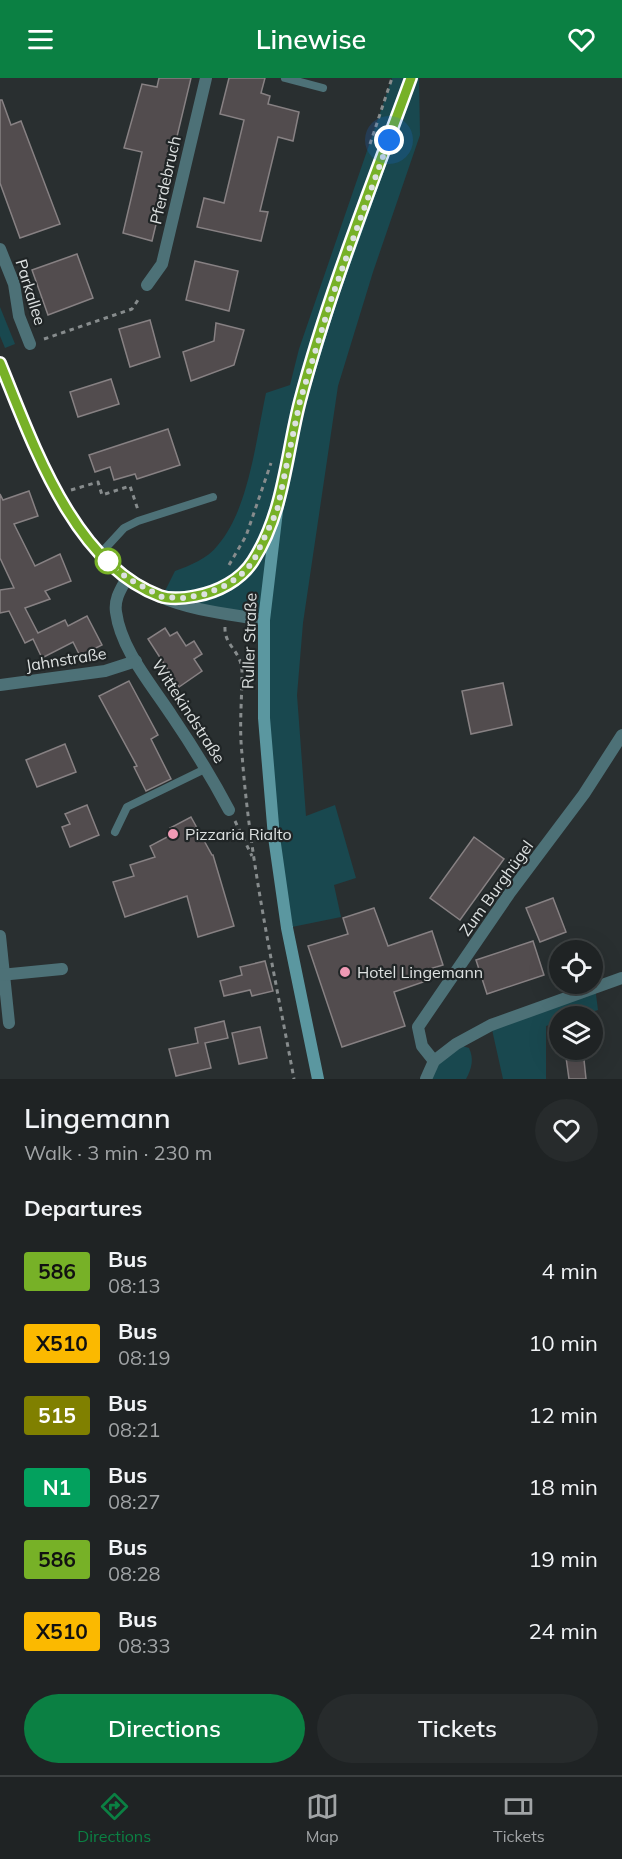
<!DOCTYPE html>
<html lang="en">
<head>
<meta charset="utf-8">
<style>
	body { margin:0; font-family:Mulish,sans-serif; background:#272b2c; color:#f1f3f6; height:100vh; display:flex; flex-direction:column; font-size:22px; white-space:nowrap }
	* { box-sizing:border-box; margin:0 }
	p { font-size:20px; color:#a1a4a6 }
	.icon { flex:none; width:33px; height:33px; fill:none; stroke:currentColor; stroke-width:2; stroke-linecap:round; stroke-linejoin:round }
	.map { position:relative; height:1001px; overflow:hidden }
	.details { display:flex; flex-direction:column; background:#1f2324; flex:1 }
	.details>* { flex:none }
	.badge { padding:0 12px; border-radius:4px; font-size:21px; line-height:39px }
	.tools { position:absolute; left:549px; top:862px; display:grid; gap:12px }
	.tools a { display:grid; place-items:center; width:54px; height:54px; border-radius:50%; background:#1f2324; box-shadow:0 6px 24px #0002,0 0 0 2px #3c4041; font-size:30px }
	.you { position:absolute; width:30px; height:30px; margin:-15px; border:4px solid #fff; border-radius:50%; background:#1a73e8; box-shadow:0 0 0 9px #1a73e833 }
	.map>.badge { position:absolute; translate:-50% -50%; box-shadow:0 0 0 3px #fff }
	h2 { padding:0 24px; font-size:22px; line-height:54px }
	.round { display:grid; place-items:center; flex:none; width:63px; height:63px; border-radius:32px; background:#272b2c }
	.head { display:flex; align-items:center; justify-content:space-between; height:102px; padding:0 24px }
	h1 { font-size:28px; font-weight:600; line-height:45px }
	.action { display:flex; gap:12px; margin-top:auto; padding:12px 24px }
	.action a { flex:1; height:69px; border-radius:36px; background:#0b8043; color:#fff; font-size:24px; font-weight:600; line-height:69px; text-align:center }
	.action a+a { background:#272b2c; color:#f1f3f6 }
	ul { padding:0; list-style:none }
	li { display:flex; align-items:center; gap:18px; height:72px; padding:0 24px }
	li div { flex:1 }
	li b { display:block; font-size:22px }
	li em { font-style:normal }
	li .badge { min-width:66px; font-weight:700; text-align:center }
	header { display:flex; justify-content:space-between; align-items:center; height:78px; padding:0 24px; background:#0b8043; color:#fff; font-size:27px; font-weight:600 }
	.dock { display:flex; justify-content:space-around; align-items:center; height:84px; border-top:2px solid #3c4041; background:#1f2324; font-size:16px; color:#a1a4a6 }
	.dock a { display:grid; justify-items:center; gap:3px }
	.dock .selected { color:#0b8043 }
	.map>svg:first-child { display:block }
	.green { fill:#19484f }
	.building { fill:#524c4e; stroke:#878183; stroke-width:1.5 }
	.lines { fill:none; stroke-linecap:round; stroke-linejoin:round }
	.path { stroke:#878c8d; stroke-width:3; stroke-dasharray:4.5 4.5; stroke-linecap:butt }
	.service { stroke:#4d7177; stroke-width:8 }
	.minor { stroke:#4d7177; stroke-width:12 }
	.tertiary { stroke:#4d7177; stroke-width:12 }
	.secondary { stroke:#5b97a0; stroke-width:12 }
	.line-casing { stroke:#fff; stroke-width:14 }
	.line { stroke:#77b127; stroke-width:9 }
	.walk { stroke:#dde1e1; stroke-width:6; stroke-dasharray:0 10.8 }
	.stop-dot { fill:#fff; stroke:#77b127; stroke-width:3 }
	.poi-dot { fill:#f09ab5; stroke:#202526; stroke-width:2 }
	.labels { text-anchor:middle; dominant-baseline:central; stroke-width:4.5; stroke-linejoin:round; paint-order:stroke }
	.street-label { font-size:16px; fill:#dde1e1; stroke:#202526 }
	.poi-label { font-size:16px; fill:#dde1e1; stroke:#202526; text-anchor:start }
</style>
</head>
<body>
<header><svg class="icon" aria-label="menu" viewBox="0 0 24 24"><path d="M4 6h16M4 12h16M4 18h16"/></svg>Linewise<svg class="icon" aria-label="heart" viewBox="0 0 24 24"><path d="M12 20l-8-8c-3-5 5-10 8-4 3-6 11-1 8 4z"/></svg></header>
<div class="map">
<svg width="622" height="1001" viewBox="0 0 622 1001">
	<rect width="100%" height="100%" fill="#292f30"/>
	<g class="green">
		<path d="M392,0H419L420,57L373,194L338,308L303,545L297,617L306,738L335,727L356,800L334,807L341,839L287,850L274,759L264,542L162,519L175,493C191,487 207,481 218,467C249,431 256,361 266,315L290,307L299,271Z"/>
		<polygon points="0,229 15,266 5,270 0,258"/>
		<polygon points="595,909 598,932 576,939 560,939 559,944 546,948 546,1001 503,1001 491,947"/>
		<path d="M456,966L469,970C474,981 472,990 466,1001H426Z"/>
	</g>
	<g class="building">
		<polygon points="159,0 191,0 152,163 123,155 142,74 124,70 142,6 157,9"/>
		<polygon points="229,0 265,0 261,15 270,18 268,26 299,34 293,63 278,59 260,133 268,134 261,163 197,149 204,120 224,125 244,42 220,36"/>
		<polygon points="0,22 2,22 11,47 21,43 60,146 20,160 0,105"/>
		<polygon points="77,176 93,220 48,237 32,192"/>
		<polygon points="195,183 238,193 229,233 186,222"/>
		<polygon points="150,242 160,279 130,289 119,251"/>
		<polygon points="216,245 244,252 234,287 191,303 183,274 214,263"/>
		<polygon points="111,301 119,326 78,339 70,314"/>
		<polygon points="168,351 180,387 137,401 135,396 114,402 110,389 95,394 89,377"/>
		<polygon points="29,413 38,438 14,446 35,488 60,476 71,503 45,513 50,521 25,530 38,555 65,542 68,548 87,538 102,567 80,578 73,564 42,580 33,561 25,565 9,533 0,535 0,512 14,510 0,480 0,416 3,422"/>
		<polygon points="165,550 170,558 177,554 186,568 194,563 202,576 194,581 202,593 179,609 148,561"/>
		<polygon points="129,603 158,657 151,661 171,701 146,713 134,689 137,688 99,618"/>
		<polygon points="503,605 512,647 471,656 462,613"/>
		<polygon points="65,666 76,694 37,709 26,682"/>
		<polygon points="87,727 99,757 70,769 62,749 70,746 65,736"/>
		<polygon points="191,739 212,777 213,777 234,848 198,859 187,818 125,839 113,804 134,798 130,787 155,779 150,768 173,756 170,750"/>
		<polygon points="474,759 504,781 460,842 430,820"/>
		<polygon points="553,820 566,854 540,864 526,830"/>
		<polygon points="374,830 388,868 432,853 443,887 423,893 426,903 394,914 405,948 342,969 308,868 348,856 343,840"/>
		<polygon points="533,863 544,897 487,916 476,882"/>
		<polygon points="265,883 273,913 252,918 250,912 224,918 220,903 242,897 240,889"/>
		<polygon points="224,943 228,960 205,965 211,990 176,998 169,971 198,965 195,950"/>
		<polygon points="260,949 267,980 239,986 232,955"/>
		<polygon points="565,972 583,972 586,1001 569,1001"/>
	</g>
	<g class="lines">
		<g class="path">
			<polyline points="370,66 392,0"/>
			<polyline points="44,261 132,231 140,219"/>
			<polyline points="71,412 98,404 102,417 130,408 138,432"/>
			<polyline points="229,487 246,458 271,385"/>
			<path d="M225,549C224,568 242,573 242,594C242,621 239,649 242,676C250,785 274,893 294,1001"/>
			<polyline points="235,743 252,778"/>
		</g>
		<g class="service">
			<polyline points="285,0 323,10"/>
			<polyline points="101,475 124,450 138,443 213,419"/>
			<polyline points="115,754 127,729 207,690"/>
		</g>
		<g class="minor">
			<polyline points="0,171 14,206 19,238 30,266"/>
			<polyline points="147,207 162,186 206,0"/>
			<path d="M127,500C121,511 114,521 116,534C121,572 152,607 172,638C193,669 212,700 229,732"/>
			<polyline points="0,607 105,593 136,583"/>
			<polyline points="0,858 9,945"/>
			<polyline points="0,897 62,891"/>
			<polyline points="434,983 422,968 418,949 509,816 584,716 622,657"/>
			<polyline points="426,1001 434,983 456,966 491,947 622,900"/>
		</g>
		<g class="tertiary">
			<path d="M0,285C35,371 69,478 161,519C193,533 230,536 264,542"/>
			<path d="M175,520C204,521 237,508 253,483C262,469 268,452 276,437"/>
		</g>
		<polyline class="secondary" points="318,1001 287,850 274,759 264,640 264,542 277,433 300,323 332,219 411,0"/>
	</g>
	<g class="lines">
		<defs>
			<path id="line" d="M0,285C32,363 73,486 160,518C171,522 186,520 196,518C218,514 241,502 253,483C284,435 286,377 300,323C329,213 372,107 411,0"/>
		</defs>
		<use href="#line" class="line-casing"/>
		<use href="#line" class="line"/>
		<polyline class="walk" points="108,483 127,500 162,519 185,520 206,516 224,508 239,499 253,484 277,433 300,323 332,219 389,62"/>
	</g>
	<circle class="stop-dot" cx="108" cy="483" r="12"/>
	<g class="poi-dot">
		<circle cx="173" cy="756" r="6"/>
		<circle cx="345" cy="894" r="6"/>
	</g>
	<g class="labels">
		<g class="street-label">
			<text transform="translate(165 102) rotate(-77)">Pferdebruch</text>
			<text transform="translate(31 214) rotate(73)">Parkallee</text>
			<text transform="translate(249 563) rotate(-88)">Ruller Straße</text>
			<text transform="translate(66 581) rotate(-9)">Jahnstraße</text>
			<text transform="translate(189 633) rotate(57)">Wittekindstraße</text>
			<text transform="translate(496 810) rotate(-54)">Zum Burghügel</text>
		</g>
		<g class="poi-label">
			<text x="185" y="756">Pizzaria Rialto</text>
			<text x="357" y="894">Hotel Lingemann</text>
		</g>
	</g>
</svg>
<div class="tools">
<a><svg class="icon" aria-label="locate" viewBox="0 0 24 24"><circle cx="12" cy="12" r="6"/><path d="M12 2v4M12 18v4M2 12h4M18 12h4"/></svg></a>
<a><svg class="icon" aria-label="layers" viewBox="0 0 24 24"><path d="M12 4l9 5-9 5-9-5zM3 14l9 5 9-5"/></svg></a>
</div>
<div class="you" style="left:389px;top:62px"></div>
</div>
<section class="details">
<div class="head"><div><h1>Lingemann</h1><p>Walk · 3 min · 230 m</p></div><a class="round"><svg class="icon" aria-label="heart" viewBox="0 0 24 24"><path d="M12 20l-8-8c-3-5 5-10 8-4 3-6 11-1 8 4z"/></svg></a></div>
<h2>Departures</h2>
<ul>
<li><span class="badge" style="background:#77b127;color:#111">586</span><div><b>Bus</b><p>08:13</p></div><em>4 min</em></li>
<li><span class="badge" style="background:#fbb900;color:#111">X510</span><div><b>Bus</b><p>08:19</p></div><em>10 min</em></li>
<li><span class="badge" style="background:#808000;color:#fff">515</span><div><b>Bus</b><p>08:21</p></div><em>12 min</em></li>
<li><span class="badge" style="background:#03a15e;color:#fff">N1</span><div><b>Bus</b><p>08:27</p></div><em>18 min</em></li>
<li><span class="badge" style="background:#77b127;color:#111">586</span><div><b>Bus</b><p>08:28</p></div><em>19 min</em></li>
<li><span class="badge" style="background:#fbb900;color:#111">X510</span><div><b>Bus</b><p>08:33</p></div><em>24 min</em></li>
</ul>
<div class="action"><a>Directions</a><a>Tickets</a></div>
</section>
<nav class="dock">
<a class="selected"><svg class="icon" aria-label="directions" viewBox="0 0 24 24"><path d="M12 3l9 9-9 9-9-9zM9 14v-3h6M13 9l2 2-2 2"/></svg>Directions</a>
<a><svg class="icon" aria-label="map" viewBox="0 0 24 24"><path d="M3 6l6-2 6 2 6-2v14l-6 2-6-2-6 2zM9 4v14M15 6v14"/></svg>Map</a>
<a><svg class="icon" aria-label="tickets" viewBox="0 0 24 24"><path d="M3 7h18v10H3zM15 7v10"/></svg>Tickets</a>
</nav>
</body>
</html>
